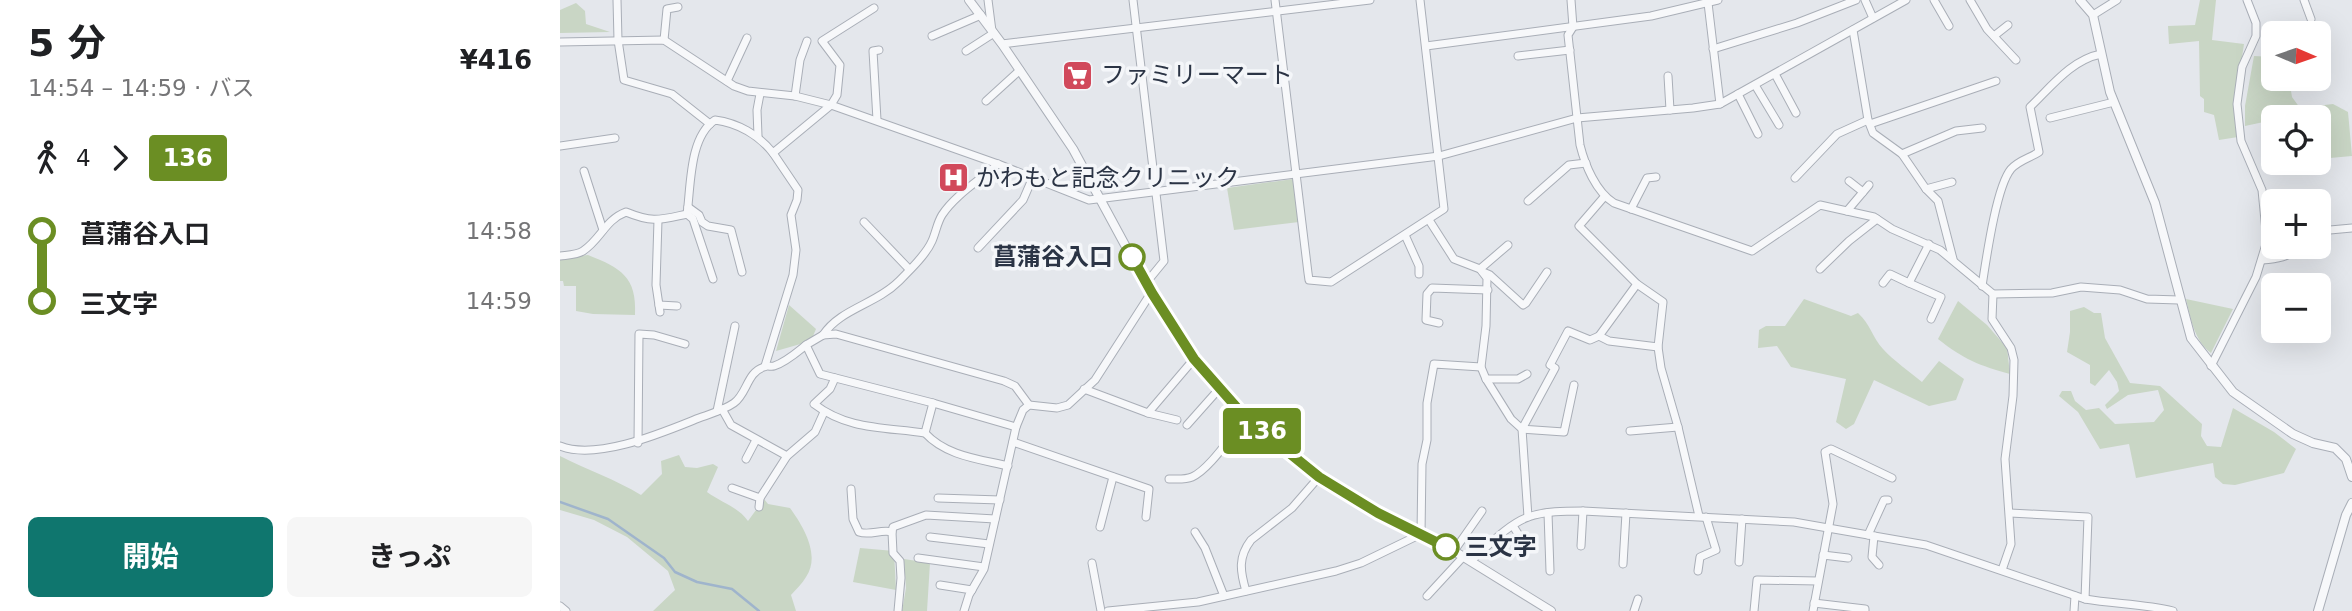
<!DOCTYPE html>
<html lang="ja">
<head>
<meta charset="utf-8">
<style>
	body { margin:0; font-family:"DejaVu Sans","Noto Sans JP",sans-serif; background:#f6f6f6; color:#202124; height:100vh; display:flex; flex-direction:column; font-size:26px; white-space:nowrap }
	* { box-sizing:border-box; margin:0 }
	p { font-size:23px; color:#757577 }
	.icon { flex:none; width:38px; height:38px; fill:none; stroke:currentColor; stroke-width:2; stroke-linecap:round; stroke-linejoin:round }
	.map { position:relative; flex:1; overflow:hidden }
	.sheet { display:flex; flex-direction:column; background:#fff; width:560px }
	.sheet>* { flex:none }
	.badge { padding:0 14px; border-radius:5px; font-size:24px; line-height:46px }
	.needle { width:46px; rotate:92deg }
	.tools { position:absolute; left:1701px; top:21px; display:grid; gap:14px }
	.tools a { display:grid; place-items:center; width:70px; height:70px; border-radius:10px; background:#fff; box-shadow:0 7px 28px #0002; font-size:35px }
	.map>.badge { position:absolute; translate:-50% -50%; box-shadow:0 0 0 4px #fff }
	.legs { display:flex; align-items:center; gap:10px; height:77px; padding:0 28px; font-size:23px }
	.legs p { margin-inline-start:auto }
	.overview { display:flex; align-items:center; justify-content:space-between; height:119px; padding:0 28px }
	h1 { font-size:38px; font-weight:700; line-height:52px }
	.action { display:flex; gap:14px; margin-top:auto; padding:14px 28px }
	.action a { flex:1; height:80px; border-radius:10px; background:#0f766e; color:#fff; font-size:28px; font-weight:700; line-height:80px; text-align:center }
	.action a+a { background:#f6f6f6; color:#202124 }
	ul { padding:0 28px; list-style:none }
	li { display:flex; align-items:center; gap:24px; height:70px; font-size:26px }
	li i { display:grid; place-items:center; width:10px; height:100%; margin:0 9px; background:currentColor }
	li i::after { content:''; width:18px; height:18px; margin:-9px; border:5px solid; border-radius:50%; background:#fff }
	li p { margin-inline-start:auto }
	li:first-child i { background:linear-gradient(#0000 50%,currentColor 0) }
	li:last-child i { background:linear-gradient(currentColor 50%,#0000 0) }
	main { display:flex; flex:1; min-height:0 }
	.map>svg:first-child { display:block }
	.green { fill:#c9d6c5 }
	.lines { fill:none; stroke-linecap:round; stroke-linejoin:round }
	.stream { stroke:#9fb4cc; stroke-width:2.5 }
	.minor-casing { stroke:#a9aeb7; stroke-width:9 }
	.tertiary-casing { stroke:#a9aeb7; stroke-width:10 }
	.minor { stroke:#f7f8fa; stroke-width:7 }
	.tertiary { stroke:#f7f8fa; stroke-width:8 }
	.line-1-casing { stroke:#fff; stroke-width:16 }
	.line-1 { stroke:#6b8e23; stroke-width:10 }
	.stop-1-dot { fill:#fff; stroke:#6b8e23; stroke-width:3.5 }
	.labels { text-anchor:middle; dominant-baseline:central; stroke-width:7; stroke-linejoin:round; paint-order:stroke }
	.poi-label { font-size:24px; fill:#2b3445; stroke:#f4f6f9; text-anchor:start }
	.stop-label { font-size:24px; font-weight:bold; fill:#2b3445; stroke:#f4f6f9; text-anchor:end }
</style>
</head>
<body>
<main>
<section class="sheet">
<div class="overview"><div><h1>5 分</h1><p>14:54 – 14:59 · バス</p></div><b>¥416</b></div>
<div class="legs"><svg class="icon" aria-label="walk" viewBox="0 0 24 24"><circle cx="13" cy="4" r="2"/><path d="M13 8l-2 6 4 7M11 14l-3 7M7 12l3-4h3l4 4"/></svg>4<svg class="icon" aria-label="forward" viewBox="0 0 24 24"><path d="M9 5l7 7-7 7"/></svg><b class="badge" style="background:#6b8e23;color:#fff">136</b></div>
<ul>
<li><i style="color:#6b8e23"></i><b>菖蒲谷入口</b><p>14:58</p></li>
<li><i style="color:#6b8e23"></i><b>三文字</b><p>14:59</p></li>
</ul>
<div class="action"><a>開始</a><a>きっぷ</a></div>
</section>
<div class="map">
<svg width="1792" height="611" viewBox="0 0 1792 611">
	<rect width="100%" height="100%" fill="#e4e7ec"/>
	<g class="green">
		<polygon points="1640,0 1656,0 1652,40 1684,44 1675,104 1678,137 1659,140 1654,115 1644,112 1644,99 1640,96 1639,41 1609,44 1608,26 1635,25"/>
		<polygon points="16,3 25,11 26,24 50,32 0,33 0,10"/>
		<polygon points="1694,56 1713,57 1713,79 1729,79 1732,97 1740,108 1773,104 1788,112 1792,156 1759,159 1759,117 1738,117 1737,114 1713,117 1713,120 1685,126 1685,106"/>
		<polygon points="733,179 737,195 739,222 674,230 667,188"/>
		<path d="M28,255C61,268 77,277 75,315L33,314L16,311V286H4L3,281H0V258Z"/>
		<path d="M1244,299L1291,316L1298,313C1311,325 1312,337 1323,349C1334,361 1349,371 1362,382L1379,361L1404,379L1396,400L1369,406L1314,380L1294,424L1286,429L1276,422L1286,379L1231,367L1217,346L1198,348L1199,330L1206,326H1225Z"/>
		<path d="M1626,299L1673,309L1651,353C1634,340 1631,319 1626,299Z"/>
		<path d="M1398,301L1427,325L1447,348L1450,374C1420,366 1403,359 1378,339Z"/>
		<polygon points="229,305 256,329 251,341 216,351"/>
		<polygon points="1524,307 1534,313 1541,313 1545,338 1570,383 1600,386 1642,424 1641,436 1647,446 1661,447 1673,408 1714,432 1736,449 1724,473 1675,485 1663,484 1655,477 1653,463 1576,478 1569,444 1540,449 1518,412 1499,396 1502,391 1511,391 1515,401 1526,410 1539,408 1555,424 1594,422 1604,410 1598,390 1568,395 1547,409 1545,405 1559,391 1557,382 1549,370 1535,386 1530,383 1530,365 1507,352 1510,332 1510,311"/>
		<path d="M119,455L125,467L137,468L153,464L158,467L147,492C162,503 177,506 188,521L204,499L208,504L230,508C243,526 261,555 246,577C242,584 236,589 231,595L236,611H93L115,590L108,571L67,537L34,520L0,510V456C27,470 55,479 81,495L102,474L101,461Z"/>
		<polygon points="300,548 334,551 336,590 293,582"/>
		<polygon points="344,559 370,563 367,611 342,611 346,588"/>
	</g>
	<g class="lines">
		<polyline class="stream" points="0,502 48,519 104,558 115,572 137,582 172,589 199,611"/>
		<defs>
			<g id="minor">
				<polyline points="57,0 58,40 64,80 112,94 150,124"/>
				<polyline points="428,0 432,31"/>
				<polyline points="573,0 604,261 586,283"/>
				<polyline points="715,0 748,273 749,280 771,282 884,209 860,0"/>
				<path d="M1011,0L1013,27L1008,35L1020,145C1025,165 1036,192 1054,203L1192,251L1260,205L1314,217L1332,229L1380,250L1433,294L1492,293L1521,287L1560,290L1587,299L1619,300"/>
				<polyline points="1305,0 1313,18"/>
				<polyline points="1374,0 1389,26"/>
				<polyline points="1410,0 1427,29 1456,60"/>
				<polyline points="1744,0 1751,19"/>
				<polyline points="1148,3 1160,104"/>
				<polyline points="1533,15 1557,0"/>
				<polyline points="372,36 421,15"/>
				<polyline points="1434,36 1448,25"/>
				<polyline points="104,40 107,9 118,7"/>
				<polyline points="0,42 104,40 174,86 188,91 235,96 271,105 438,164 529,200 879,156 1017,118 1133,108 1160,104 1346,0"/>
				<polyline points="442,44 810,0"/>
				<polyline points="866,46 1091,16 1158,0"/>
				<polyline points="1153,49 1237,23 1296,0"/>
				<polyline points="406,51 434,33"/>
				<polyline points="958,56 1010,50"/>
				<polyline points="1215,74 1236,113"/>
				<polyline points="1108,76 1110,110"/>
				<polyline points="167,81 187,38"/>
				<polyline points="1195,85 1219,125"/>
				<polyline points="1178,94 1198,134"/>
				<polyline points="235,96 240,60 247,41"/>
				<polyline points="426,101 460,70"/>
				<polyline points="1490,118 1554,102"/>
				<polyline points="317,120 313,51 319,50"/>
				<polyline points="1308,120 1313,133 1342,154 1366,189 1378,201 1393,259"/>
				<polyline points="1310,124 1436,81"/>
				<polyline points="198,136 197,110 200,94"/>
				<polyline points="0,146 55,138"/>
				<polyline points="1342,154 1396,131 1422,128"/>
				<polyline points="24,171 43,230"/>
				<polyline points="1235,178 1277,134 1308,120 1293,30"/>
				<polyline points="1289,181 1303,192"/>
				<polyline points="1366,189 1392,182"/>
				<polyline points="1044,197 1019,226 1077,284 1103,302 1098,347 1101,368 1118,427 1139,516"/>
				<polyline points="968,201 1009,165 1026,163"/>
				<polyline points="128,207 139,215 142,222 148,226 171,230 182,272"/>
				<polyline points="1071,209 1087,178 1096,177"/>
				<polyline points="1287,211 1309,185"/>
				<polyline points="98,220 96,285 100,312"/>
				<polyline points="869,220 894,259 920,269 927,278 926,326 921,367 926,379 951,419 962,429 968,517"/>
				<polyline points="304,222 349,269"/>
				<polyline points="1759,231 1792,228"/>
				<polyline points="845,235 859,266 859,274"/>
				<polyline points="418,248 463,200 473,177"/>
				<path d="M0,256C7,255 17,255 23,251C41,239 45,220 66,212C93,223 99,220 127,214"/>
				<path d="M1702,260C1717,259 1729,257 1739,247"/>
				<polyline points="920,269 948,245"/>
				<polyline points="1260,269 1289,241 1317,219"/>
				<polyline points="923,272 930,275 963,305 966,303 987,272"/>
				<path d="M153,279L133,219L127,214C131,186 129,137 155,120C178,123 199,135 213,153L271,105L277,95L280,65L262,41L314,8"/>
				<polyline points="1323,283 1330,274 1349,283 1369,244"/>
				<polyline points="1349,283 1381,297 1371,319"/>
				<path d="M1422,286C1426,261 1436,187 1451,169C1459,160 1470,158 1479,152L1470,107C1491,87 1511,60 1541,54"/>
				<polyline points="1433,294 1432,319 1451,348 1454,360 1453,396 1445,459 1451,544 1442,570"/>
				<polyline points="99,305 117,306"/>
				<polyline points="879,323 866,320 867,294 872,288 928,290"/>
				<path d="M263,335C280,309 316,304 338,282C349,271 366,255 372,241C376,232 377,223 382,215C395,195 420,180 438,164"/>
				<polyline points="1039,336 1077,284"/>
				<polyline points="246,345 263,335 276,334 444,381 455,386 469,405"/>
				<polyline points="205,366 233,275 236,250 231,215 237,200 238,190 213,153"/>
				<polyline points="1651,366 1696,277 1707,241 1702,190 1681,141 1677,104 1682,67 1696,36 1696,23 1687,0"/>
				<path d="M275,378L270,389L254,404C288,430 324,427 365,433"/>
				<polyline points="926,379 958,379 967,374"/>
				<polyline points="1014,385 1004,432 962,429 995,368 990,365 1008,331 1030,340 1039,336 1049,341 1098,347"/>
				<polyline points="524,389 588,413 634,359"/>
				<path d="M373,403L365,433C386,456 419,459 448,466"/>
				<polyline points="162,409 171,425 227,456"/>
				<polyline points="157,411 175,326"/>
				<polyline points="588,413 617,420"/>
				<polyline points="627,425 659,389"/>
				<polyline points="1070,431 1118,427"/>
				<polyline points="453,442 589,489 586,517"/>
				<polyline points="78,443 79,334 94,335 125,344"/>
				<path d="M0,446C37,461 104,432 139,418C150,414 164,410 174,403C187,394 187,372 204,367C207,365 211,367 214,366C226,362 236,353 246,345L260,374L373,403L456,427"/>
				<polyline points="186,459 196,440"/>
				<path d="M609,479C617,479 625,480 632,477C650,469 672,434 686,419"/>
				<polyline points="172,488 200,498"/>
				<path d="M291,489L293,519L299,532C310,536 321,529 332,532L333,553L340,561L341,578L338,611"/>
				<polyline points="378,498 440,500"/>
				<polyline points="199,507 200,498 227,456 255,432 264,412"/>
				<polyline points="988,513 990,571"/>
				<polyline points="1450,513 1528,517 1525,599"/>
				<polyline points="953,526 968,549"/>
				<polyline points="540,527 553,477"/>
				<polyline points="332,532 333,527 366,515 435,519"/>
				<polyline points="635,532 645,548 664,596"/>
				<polyline points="1308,535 1324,500 1328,500"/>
				<polyline points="1314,536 1312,557 1319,565"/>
				<polyline points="370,537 429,544"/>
				<polyline points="1021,546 1023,511"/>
				<polyline points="894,551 922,511"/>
				<polyline points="1263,555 1288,558"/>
				<polyline points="358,558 424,567"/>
				<path d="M911,561C928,546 947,525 968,517C985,511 1005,511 1023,511L1234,522L1268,528L1366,545L1525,599C1554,604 1584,604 1613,611"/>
				<polyline points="1179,562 1182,519"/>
				<polyline points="532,563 541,611"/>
				<polyline points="1063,564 1066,513"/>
				<polyline points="1138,571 1140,557 1156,550 1146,517"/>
				<polyline points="380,585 412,590"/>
				<path d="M686,591C680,571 678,557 691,540L732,508L759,477"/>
				<polyline points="867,596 903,557"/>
				<polyline points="1254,603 1305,609 1305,611"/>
				<polyline points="0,606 6,611"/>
				<polyline points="404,611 409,595 424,569 456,427 463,410 469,405 497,408 508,405 535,380 591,293"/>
				<polyline points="548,611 638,602 776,571 801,563 861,534 862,464 867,440 867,403 874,364 921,367"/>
				<polyline points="1074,611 1078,599"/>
				<polyline points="1194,611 1197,580 1258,581"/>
				<polyline points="1253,611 1273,504 1265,452 1271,449 1332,478"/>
				<polyline points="1514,611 1515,596"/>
			</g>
			<g id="tertiary">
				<polyline points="409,0 442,44 513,149 591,293 634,359 686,419 759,477 818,513 894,551 991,611"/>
				<polyline points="1520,0 1533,15 1550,92 1595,203 1631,338 1673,392 1733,434 1753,443 1775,448 1786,459 1792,477"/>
				<polyline points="1758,611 1786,515 1792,503"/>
			</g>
		</defs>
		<use href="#minor" class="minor-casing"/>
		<use href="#tertiary" class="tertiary-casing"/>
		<use href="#minor" class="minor"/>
		<use href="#tertiary" class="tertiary"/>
	</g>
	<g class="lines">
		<defs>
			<polyline id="line-1" points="572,257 592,293 634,359 686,418 759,477 818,513 886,547"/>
		</defs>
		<use href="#line-1" class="line-1-casing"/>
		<use href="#line-1" class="line-1"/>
	</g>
	<defs>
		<symbol id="supermarket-square" viewBox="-11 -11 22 22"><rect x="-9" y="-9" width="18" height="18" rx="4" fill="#d1495b" stroke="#f4f6f9"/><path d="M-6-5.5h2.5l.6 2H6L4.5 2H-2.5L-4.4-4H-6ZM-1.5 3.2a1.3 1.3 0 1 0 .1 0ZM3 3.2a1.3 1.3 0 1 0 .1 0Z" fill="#fff"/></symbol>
		<symbol id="hospital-square" viewBox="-11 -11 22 22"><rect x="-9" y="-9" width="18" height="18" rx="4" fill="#d1495b" stroke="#f4f6f9"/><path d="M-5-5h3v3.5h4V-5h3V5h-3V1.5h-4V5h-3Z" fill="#fff"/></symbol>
	</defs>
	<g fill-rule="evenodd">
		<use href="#supermarket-square" x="500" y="58" width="35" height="35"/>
		<use href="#hospital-square" x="376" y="160" width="35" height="35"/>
	</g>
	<g class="stop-1-dot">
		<circle cx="572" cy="257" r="12"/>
		<circle cx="886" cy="547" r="12"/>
	</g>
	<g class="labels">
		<g class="poi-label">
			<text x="541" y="75">ファミリーマート</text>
			<text x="416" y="178">かわもと記念クリニック</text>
		</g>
		<g class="stop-label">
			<text x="553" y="257">菖蒲谷入口</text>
			<text x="905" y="547" text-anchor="start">三文字</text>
		</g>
	</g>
</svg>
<div class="tools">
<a><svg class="needle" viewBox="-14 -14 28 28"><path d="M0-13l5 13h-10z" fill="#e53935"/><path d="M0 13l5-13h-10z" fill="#757577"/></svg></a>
<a><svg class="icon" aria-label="locate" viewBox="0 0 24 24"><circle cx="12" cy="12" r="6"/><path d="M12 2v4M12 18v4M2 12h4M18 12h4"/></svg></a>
<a>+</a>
<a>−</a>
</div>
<b class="badge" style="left:702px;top:431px;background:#6b8e23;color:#fff">136</b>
</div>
</main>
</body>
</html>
